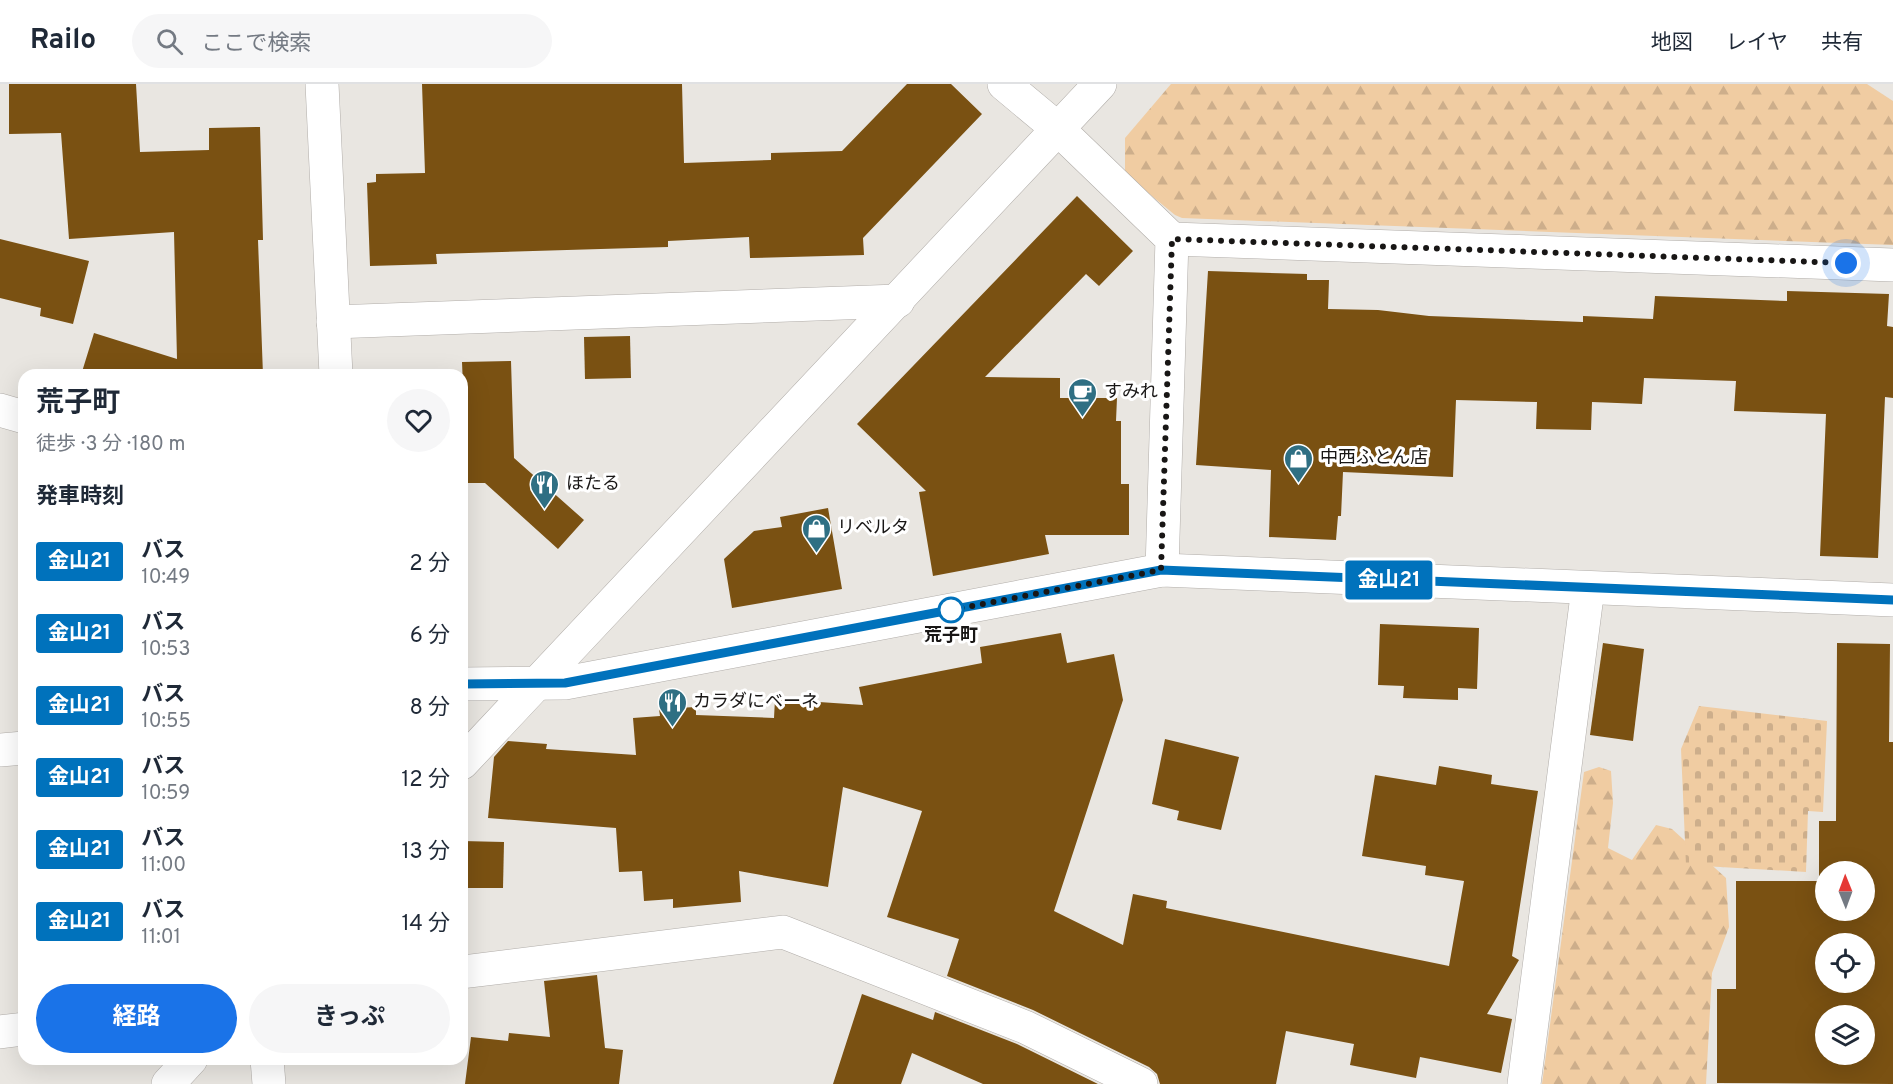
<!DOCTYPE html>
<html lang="ja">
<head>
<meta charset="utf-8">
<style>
	body { margin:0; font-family:Overpass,"Noto Sans JP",sans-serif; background:#f6f6f7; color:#1f2937; height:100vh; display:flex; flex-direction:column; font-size:22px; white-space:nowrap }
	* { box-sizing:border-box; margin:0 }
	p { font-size:20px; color:#747a83 }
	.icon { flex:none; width:33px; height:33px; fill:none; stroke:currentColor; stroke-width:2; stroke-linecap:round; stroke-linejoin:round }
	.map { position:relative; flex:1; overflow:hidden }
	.drawer { position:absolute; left:18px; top:285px; width:450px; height:696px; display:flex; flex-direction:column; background:#fff; border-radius:18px; box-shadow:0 6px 24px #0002 }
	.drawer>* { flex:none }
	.badge { padding:0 12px; border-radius:4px; font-size:21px; line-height:39px }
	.needle { width:39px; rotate:359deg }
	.fabs { position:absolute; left:1815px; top:777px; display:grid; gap:12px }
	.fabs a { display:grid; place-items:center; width:60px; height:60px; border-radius:50%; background:#fff; box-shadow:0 6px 24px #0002; font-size:30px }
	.you { position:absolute; width:30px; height:30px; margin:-15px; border:4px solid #fff; border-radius:50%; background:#1a73e8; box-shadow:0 0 0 9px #1a73e833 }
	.map>.badge { position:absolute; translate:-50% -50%; box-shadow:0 0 0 3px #fff }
	h2 { padding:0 18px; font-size:22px; line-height:54px }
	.round { display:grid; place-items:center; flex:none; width:63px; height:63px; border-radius:32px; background:#f6f6f7 }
	.headline { display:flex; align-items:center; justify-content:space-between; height:102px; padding:0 18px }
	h1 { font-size:28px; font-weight:700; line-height:45px }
	.button { display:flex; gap:12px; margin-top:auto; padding:12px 18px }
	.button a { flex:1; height:69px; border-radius:36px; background:#1a73e8; color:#fff; font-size:24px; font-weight:700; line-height:69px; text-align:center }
	.button a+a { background:#f6f6f7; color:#1f2937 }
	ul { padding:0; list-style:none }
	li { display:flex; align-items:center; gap:18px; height:72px; padding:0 18px }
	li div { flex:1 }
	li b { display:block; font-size:22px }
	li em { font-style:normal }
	li .badge { min-width:66px; font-weight:700; text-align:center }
	header { display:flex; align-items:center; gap:36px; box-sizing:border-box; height:84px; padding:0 30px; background:#fff; border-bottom:2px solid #e0e1e3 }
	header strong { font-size:28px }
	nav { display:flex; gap:33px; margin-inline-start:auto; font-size:21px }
	.search { width:420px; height:54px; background:#f6f6f7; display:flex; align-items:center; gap:15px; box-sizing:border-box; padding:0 21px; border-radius:33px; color:#747a83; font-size:22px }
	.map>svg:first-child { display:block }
	.forest { fill:url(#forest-firs) }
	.cemetery { fill:url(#cemetery-stones) }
	.building { fill:#7a5112; fill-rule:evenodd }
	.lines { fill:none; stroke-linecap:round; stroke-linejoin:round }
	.minor-casing { stroke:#b1ada9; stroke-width:34 }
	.tertiary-casing { stroke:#b1ada9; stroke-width:34 }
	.minor { stroke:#fff; stroke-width:33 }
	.tertiary { stroke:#fff; stroke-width:33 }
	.line-casing { stroke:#fff; stroke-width:14 }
	.line { stroke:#0072bc; stroke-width:9 }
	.walk { stroke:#181615; stroke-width:6; stroke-dasharray:0 10.8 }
	.stop-dot { fill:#fff; stroke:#0072bc; stroke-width:3 }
	.labels { text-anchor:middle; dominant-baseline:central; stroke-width:6; stroke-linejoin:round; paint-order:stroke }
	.poi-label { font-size:18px; fill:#181615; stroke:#fff; text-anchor:start }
	.stop-label { font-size:18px; font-weight:bold; fill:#181615; stroke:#fff }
</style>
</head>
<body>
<header>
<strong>Railo</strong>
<div class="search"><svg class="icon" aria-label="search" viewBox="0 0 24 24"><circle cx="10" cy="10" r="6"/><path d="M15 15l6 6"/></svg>ここで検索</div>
<nav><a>地図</a><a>レイヤ</a><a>共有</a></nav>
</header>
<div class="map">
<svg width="1893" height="1000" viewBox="0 0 1893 1000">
	<defs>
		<pattern id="forest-firs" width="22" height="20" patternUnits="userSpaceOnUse" patternTransform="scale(1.5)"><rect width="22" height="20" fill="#f0cca2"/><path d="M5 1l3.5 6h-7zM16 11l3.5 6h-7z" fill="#cdae8b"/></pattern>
		<pattern id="cemetery-stones" width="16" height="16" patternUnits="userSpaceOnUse" patternTransform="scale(1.5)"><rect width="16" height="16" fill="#f0cca2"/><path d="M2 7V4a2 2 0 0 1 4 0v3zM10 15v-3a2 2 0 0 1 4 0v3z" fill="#cdae8b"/></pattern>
	</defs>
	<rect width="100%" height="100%" fill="#e9e6e1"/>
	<g class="forest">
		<polygon points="1171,0 1867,0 1893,17 1893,161 1182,134 1175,131 1125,90 1125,54"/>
		<polygon points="1599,683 1611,687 1613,719 1608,764 1632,776 1656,741 1672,745 1726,794 1729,843 1712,889 1706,1000 1542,1000 1584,688"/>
	</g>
	<polygon class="cemetery" points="1699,622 1827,637 1823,728 1808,727 1806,788 1686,781 1681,665"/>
	<g class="building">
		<polygon points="9,0 136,0 140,68 209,66 209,44 260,43 263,156 258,156 263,291 81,291 94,249 177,275 174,148 69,155 61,49 9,50"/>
		<polygon points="422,0 682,0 684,79 771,76 771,69 842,67 907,0 951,0 982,30 863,154 864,171 750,174 749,153 668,157 668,163 436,170 437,180 370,182 367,99 376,98 376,90 425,89"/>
		<polygon points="1077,112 1133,167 1099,202 1086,190 985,293 1060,294 1060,314 1117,314 1116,337 1121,337 1121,400 1129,400 1129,451 1045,451 1049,470 933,492 919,408 926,407 857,340"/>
		<polygon points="0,155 89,177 73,240 40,232 41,224 0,214"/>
		<polygon points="1208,187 1307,190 1307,196 1329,196 1328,225 1378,226 1429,232 1583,238 1583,232 1653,235 1655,212 1787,217 1787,207 1889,210 1887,242 1893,243 1893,314 1885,313 1878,474 1820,472 1826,330 1734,327 1736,297 1644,294 1642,320 1592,318 1591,346 1536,345 1537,318 1456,316 1453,393 1343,388 1341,432 1338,432 1336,456 1269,453 1271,386 1196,381"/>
		<polygon points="630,252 631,294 585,295 584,253"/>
		<polygon points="511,277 514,374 584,436 558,465 485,399 467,399 462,278"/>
		<polygon points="828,424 842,505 732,524 724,475 754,447 782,443 780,433"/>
		<polygon points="1380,540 1479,544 1477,605 1458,604 1458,616 1403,614 1404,602 1378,601"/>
		<polygon points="1061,549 1067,579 1114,570 1123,616 1054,827 1123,861 1133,810 1167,817 1166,824 1449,882 1464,797 1425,791 1426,782 1362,772 1375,691 1436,701 1439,682 1492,691 1491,700 1538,707 1512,872 1519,876 1487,930 1512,935 1501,989 1420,973 1416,994 1350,981 1354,960 1286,947 1276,1000 1160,1000 1157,990 1149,983 1033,926 947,892 959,855 887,833 922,727 843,703 828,803 739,787 741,818 673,824 673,815 644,817 642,787 619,788 616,744 488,734 494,673 508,657 547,660 546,665 636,671 633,634 660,632 659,625 696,623 696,631 774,634 775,615 863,621 859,603 982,579 980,563"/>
		<polygon points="1603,559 1644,565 1633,657 1590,651"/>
		<path d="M1837,559L1890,560L1889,658H1893V1000L1717,999V905H1736V797H1819V737H1836ZM1826,788H1864V826H1826ZM1826,860H1864V898H1826ZM1826,932H1864V970H1826Z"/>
		<polygon points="1165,655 1239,673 1221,746 1177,736 1179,727 1152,720"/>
		<polygon points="462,757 504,758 503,804 462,804"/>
		<polygon points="597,891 605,964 623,966 619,1000 465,1000 471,953 508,957 509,949 550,953 544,897"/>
		<polygon points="862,910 933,936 935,928 1017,960 1098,1000 983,1000 912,969 901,1000 833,1000"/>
	</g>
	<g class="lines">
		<defs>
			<g id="minor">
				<polyline points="322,0 336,291"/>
				<polyline points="1004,0 1058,45 1172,155 1162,486"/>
				<polyline points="1172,155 1893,181"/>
				<polyline points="333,238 898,217"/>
				<polyline points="0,326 24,333"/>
				<polyline points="462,679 1100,0"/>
				<polyline points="462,888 783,848 1025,943 1141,1000"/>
				<polyline points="0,948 24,945"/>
				<polyline points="267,975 269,1000"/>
				<polyline points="168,1000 191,975"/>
				<polyline points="1524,1000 1588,504"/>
			</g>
			<g id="tertiary">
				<polyline points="462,600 565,599 1162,486 1893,516"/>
				<polyline points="0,666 24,664"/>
			</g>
		</defs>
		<use href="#minor" class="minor-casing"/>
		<use href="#tertiary" class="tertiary-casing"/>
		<use href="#minor" class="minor"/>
		<use href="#tertiary" class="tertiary"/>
	</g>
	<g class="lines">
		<defs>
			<polyline id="line" points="462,600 565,599 1161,486 1893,516"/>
		</defs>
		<use href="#line" class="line-casing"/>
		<use href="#line" class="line"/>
		<polyline class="walk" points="951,526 1161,486 1172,155 1846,179"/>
	</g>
	<defs>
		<symbol id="cafe-pin" viewBox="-11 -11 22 30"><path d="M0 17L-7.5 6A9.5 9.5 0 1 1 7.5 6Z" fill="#2f6f83" stroke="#fff"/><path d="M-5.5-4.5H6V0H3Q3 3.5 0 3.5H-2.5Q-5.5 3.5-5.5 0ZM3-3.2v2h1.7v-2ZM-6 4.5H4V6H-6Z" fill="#fff"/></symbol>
		<symbol id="shop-pin" viewBox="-11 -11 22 30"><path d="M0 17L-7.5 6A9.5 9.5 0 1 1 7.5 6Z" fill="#2f6f83" stroke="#fff"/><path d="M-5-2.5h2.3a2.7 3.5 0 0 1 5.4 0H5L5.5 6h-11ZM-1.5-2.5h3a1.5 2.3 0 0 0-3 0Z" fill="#fff"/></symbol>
		<symbol id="restaurant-pin" viewBox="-11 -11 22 30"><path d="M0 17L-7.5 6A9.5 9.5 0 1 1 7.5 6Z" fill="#2f6f83" stroke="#fff"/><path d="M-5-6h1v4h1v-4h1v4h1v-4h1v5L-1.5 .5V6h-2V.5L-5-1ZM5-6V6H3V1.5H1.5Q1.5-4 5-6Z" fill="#fff"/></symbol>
	</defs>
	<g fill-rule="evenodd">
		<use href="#cafe-pin" x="1066" y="292" width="33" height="45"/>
		<use href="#shop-pin" x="1282" y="358" width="33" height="45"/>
		<use href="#restaurant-pin" x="528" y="384" width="33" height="45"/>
		<use href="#shop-pin" x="800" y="428" width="33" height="45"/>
		<use href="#restaurant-pin" x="656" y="602" width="33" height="45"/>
	</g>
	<circle class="stop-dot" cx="951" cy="526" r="12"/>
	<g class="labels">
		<g class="poi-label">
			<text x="1104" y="308">すみれ</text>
			<text x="1320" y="374">中西ふとん店</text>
			<text x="566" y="400">ほたる</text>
			<text x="837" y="444">リベルタ</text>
			<text x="693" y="618">カラダにベーネ</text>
		</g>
		<g class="stop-label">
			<text x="951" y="552">荒子町</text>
		</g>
	</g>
</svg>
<div class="fabs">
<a><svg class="needle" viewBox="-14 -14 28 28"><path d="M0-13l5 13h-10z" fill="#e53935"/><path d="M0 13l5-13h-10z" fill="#747a83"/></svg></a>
<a><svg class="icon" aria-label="locate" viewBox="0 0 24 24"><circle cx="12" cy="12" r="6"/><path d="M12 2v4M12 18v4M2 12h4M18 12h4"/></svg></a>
<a><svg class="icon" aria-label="layers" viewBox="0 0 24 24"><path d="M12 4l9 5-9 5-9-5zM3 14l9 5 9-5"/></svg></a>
</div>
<div class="you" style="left:1846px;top:179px"></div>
<b class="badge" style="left:1389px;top:496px;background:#0072bc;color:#fff">金山21</b>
<section class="drawer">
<div class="headline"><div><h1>荒子町</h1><p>徒歩 · 3 分 · 180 m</p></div><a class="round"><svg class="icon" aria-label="heart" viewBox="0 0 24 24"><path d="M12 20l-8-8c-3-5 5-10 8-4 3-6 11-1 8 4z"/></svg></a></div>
<h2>発車時刻</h2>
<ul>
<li><span class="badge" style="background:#0072bc;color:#fff">金山21</span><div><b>バス</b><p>10:49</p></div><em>2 分</em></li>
<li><span class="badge" style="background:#0072bc;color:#fff">金山21</span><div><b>バス</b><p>10:53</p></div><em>6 分</em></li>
<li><span class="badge" style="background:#0072bc;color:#fff">金山21</span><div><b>バス</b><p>10:55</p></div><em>8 分</em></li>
<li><span class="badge" style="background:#0072bc;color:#fff">金山21</span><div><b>バス</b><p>10:59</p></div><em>12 分</em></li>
<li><span class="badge" style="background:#0072bc;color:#fff">金山21</span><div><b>バス</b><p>11:00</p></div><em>13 分</em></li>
<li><span class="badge" style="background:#0072bc;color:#fff">金山21</span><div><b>バス</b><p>11:01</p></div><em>14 分</em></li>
</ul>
<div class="button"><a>経路</a><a>きっぷ</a></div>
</section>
</div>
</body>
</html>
